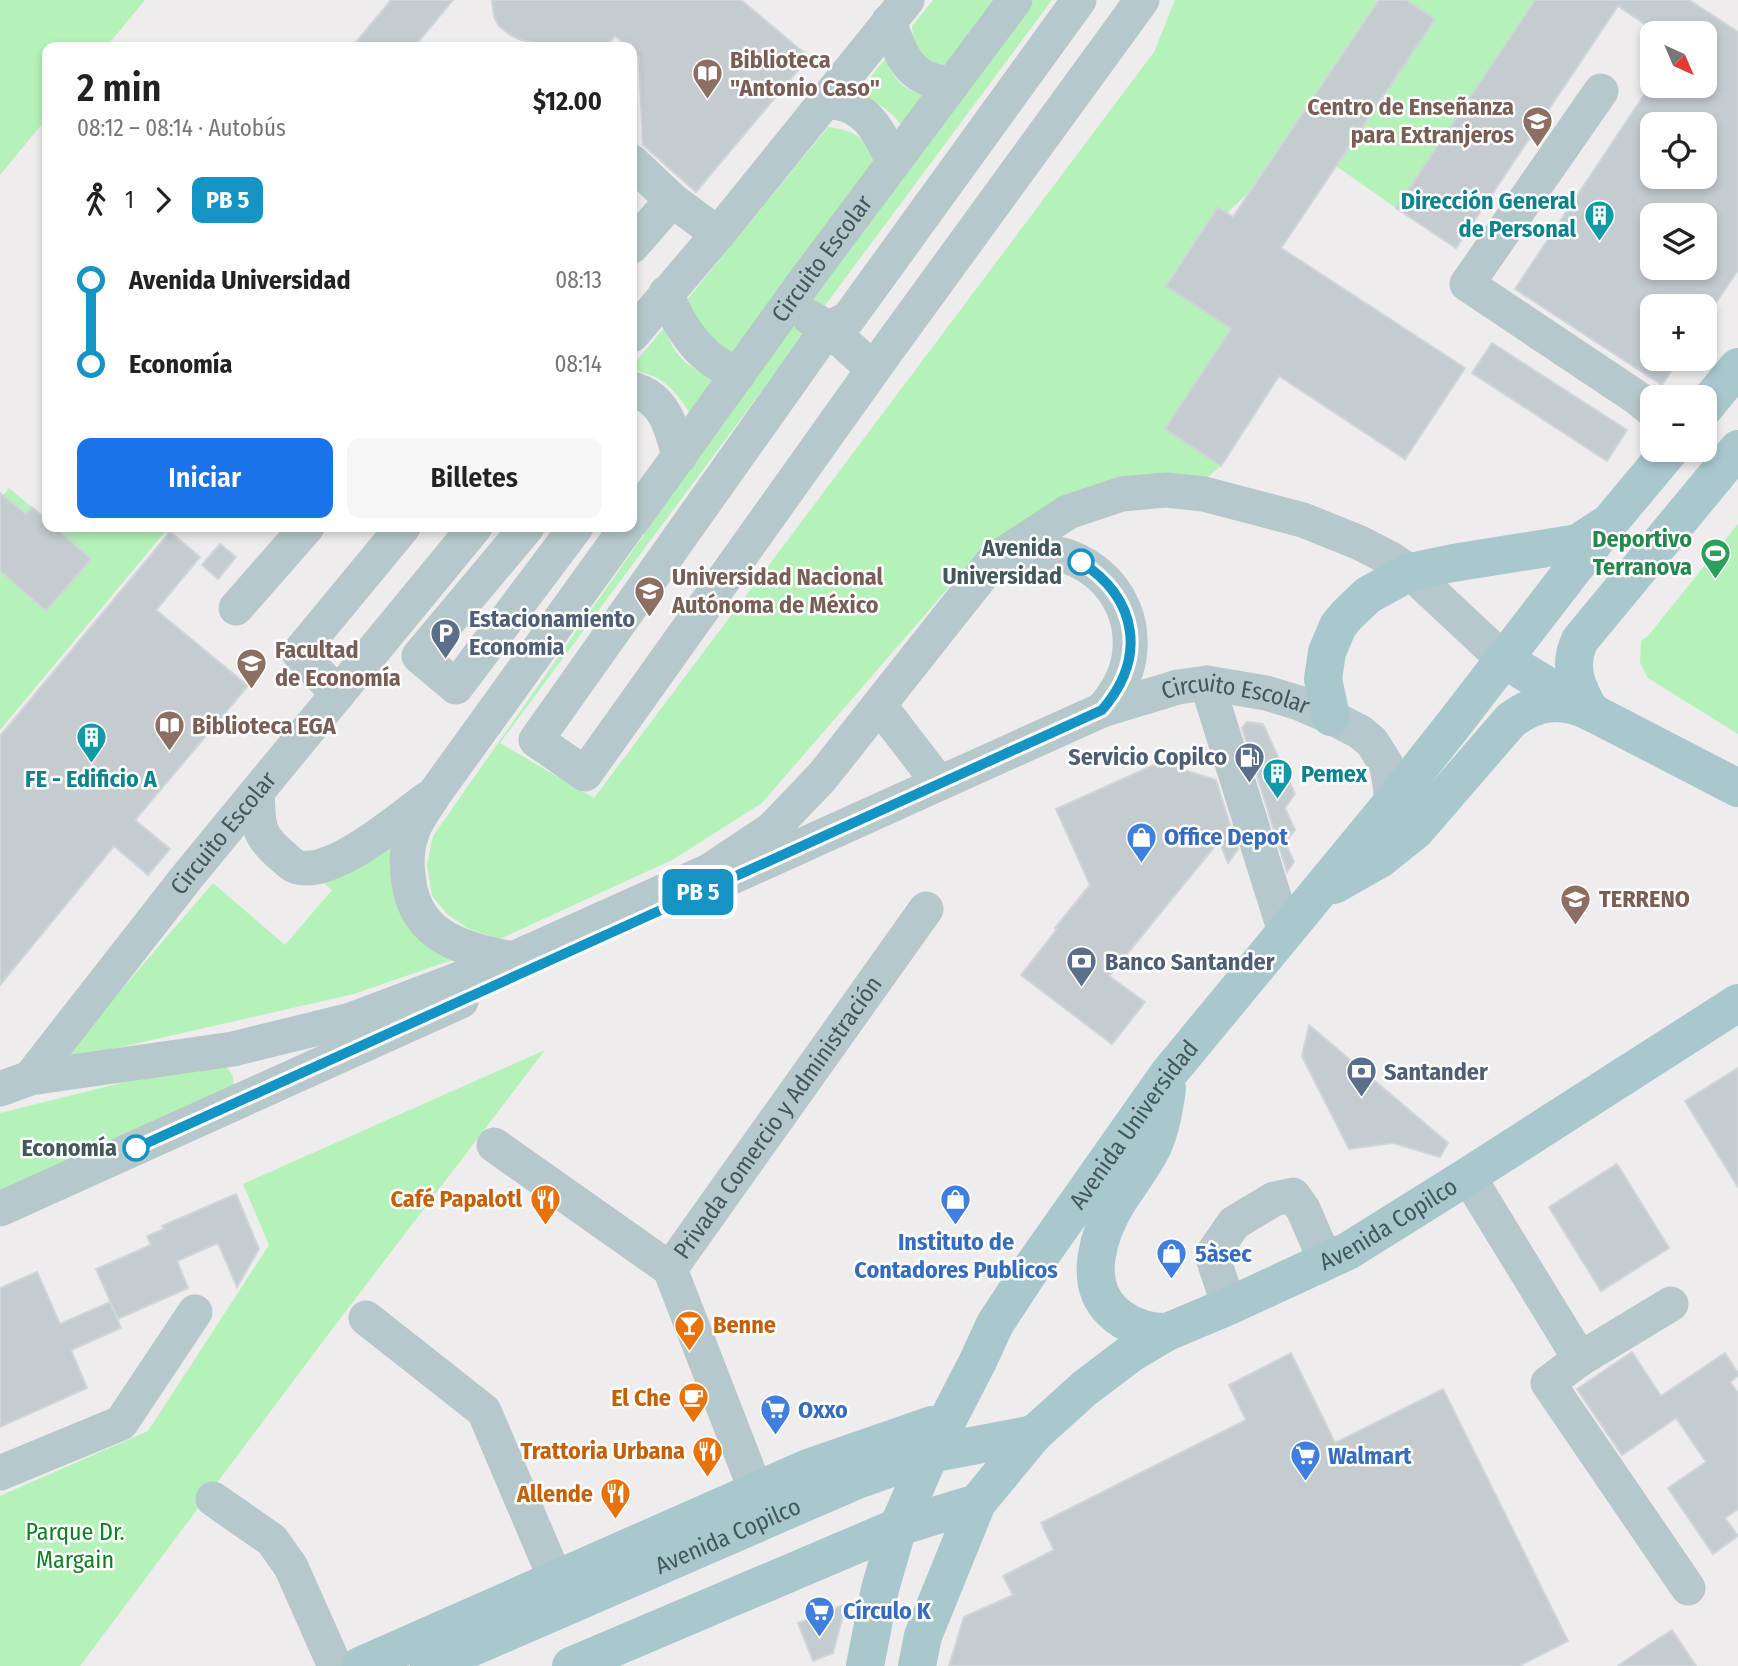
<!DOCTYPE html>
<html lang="es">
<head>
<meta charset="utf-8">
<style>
	body { margin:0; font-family:"Fira Sans Condensed",sans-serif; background:#f6f6f6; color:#222; height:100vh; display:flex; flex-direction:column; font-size:26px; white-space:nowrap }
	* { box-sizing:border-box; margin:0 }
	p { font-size:23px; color:#767676 }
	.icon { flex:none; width:38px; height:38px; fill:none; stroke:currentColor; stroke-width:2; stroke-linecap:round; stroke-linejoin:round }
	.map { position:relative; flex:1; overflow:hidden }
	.details { position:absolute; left:42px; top:42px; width:595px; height:490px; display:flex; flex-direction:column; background:#fff; border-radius:14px; box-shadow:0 4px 10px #0003 }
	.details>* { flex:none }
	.badge { padding:0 14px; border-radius:10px; font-size:24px; line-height:46px }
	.needle { width:46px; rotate:136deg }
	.tools { position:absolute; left:1640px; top:21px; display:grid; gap:14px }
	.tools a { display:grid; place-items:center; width:77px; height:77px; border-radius:14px; background:#fff; box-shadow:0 4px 10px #0003; font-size:35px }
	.map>.badge { position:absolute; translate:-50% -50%; box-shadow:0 0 0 4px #fff }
	.legs { display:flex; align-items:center; gap:10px; height:77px; padding:0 35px; font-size:23px }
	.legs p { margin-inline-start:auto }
	.head { display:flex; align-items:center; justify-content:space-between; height:119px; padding:0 35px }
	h1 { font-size:38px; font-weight:600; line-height:52px }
	.primary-button { display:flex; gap:14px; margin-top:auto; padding:14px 35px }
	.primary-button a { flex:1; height:80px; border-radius:14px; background:#1a73e8; color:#fff; font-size:28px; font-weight:600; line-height:80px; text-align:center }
	.primary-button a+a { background:#f6f6f6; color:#222 }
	ul { padding:0 35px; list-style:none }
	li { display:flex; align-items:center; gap:24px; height:84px; font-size:26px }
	li i { display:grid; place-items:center; width:10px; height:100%; margin:0 9px; background:currentColor }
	li i::after { content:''; width:18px; height:18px; margin:-9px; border:5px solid; border-radius:50%; background:#fff }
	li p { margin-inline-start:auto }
	li:first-child i { background:linear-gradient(#0000 50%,currentColor 0) }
	li:last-child i { background:linear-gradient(currentColor 50%,#0000 0) }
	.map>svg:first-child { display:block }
	.green { fill:#b5f2b9 }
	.building { fill:#c5ccd0; stroke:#cfd5d9; stroke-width:2; fill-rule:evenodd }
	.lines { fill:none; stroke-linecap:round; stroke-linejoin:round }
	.minor { stroke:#b6c8cb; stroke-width:35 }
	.major { stroke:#a9c8ce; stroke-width:38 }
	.line-1-casing { stroke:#fff; stroke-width:16 }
	.line-1 { stroke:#1493c5; stroke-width:10 }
	.stop-1-dot { fill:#fff; stroke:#1493c5; stroke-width:3.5 }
	.labels { text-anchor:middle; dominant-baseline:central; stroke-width:5; stroke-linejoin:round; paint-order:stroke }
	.education-label { font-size:24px; font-weight:bold; fill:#785e54; stroke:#fff; text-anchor:start }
	.culture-label { font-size:24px; font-weight:bold; fill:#0d838f; stroke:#fff; text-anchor:end }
	.street-label { font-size:24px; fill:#43585b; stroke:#fff }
	.leisure-label { font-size:24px; font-weight:bold; fill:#27864d; stroke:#fff; text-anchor:end }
	.stop-label { font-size:24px; font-weight:bold; fill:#43585b; stroke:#fff; text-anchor:end }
	.service-label { font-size:24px; font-weight:bold; fill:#4e5e75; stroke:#fff; text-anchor:start }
	.shop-label { font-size:24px; font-weight:bold; fill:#366cbe; stroke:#fff; text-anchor:start }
	.food-label { font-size:24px; font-weight:bold; fill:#c56008; stroke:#fff; text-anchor:end }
	.park-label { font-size:24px; fill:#0e8222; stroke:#fff }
</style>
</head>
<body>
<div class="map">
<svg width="1738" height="1666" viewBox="0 0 1738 1666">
	<rect width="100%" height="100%" fill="#efeced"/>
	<g class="green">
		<polygon points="0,0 145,0 106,47 47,47 47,118 0,175"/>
		<polygon points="933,0 1004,0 950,74 933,70 914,46 912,26"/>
		<polygon points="1033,0 1052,0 500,743 594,798 1154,52 1175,0 1378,0 1249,192 1227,213 1218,207 1166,286 1231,329 1165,429 1221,466 1189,493 1047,525 962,572 762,803 672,860 500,939 469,929 447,914 432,896 427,865 433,836 852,237"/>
		<polygon points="1405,0 1535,0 1396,208 1336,166 1435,20"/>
		<path d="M886,58C895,84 906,91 932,97L905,132C894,111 878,102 856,95Z"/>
		<path d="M828,127C861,131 864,141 882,165L738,357L702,333L686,301Z"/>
		<path d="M664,328C677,361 690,370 723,380L694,420C677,392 666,376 632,370V366Z"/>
		<polygon points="9,488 46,519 47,518 47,527 169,527 0,730 0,499"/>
		<polygon points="1738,524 1738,734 1648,678 1640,663 1641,641 1648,636"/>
		<polygon points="406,826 395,854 455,959 354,994 60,1061 213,883 285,945 332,890 319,879"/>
		<polygon points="545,1050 327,1336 80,1666 0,1666 0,1496 148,1431 269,1245 243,1184"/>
		<path d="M214,1060C229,1068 234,1071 234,1089L0,1199V1113Z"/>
	</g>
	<g class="building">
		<polygon points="391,0 453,0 414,47 352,47"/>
		<polygon points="492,0 741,0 809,57 696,192 643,145 639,57 632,51 632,47 628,47 615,36 606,47 559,47 521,40 510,35 499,26 494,17"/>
		<polygon points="1379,0 1406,0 1435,19 1281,248 1465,368 1405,459 1279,376 1221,466 1165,429 1231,329 1166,286 1218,207 1233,217"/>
		<path d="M1535,0H1689L1738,32V270L1714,306H1652V359H1679L1662,385L1515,289L1650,86H1704V33H1658L1618,6L1456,248L1396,208ZM1652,124H1704V177H1652ZM1652,215H1704V268H1652Z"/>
		<polygon points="1492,343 1627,430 1607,461 1472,373"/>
		<polygon points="0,493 26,514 32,507 47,520 47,527 55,527 91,559 46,611 0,571"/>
		<polygon points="170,532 200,557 156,610 248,686 135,820 170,849 148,875 114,846 0,985 0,736"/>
		<polygon points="220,544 236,557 218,579 202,565"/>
		<polygon points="1247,722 1263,724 1295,794 1285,808 1295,830 1285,842 1294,862 1287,872 1242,728"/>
		<polygon points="1178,754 1184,770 1216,780 1238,849 1228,863 1219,841 1109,976 1145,1002 1112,1044 1021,975 1057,929 1055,928 1090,885 1056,809"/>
		<polygon points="1309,1025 1448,1143 1440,1157 1393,1143 1349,1149 1302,1056"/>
		<polygon points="1738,1068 1738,1187 1685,1101"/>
		<polygon points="1617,1164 1669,1248 1601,1291 1549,1207"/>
		<polygon points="236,1194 259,1249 237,1287 218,1243 177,1261 188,1288 118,1319 96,1269 151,1245 147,1236 164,1229 162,1226"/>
		<polygon points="37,1272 60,1324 110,1302 121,1328 71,1350 87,1388 0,1427 0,1288"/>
		<polygon points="1632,1352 1661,1396 1725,1353 1738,1373 1738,1376 1730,1382 1738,1393 1738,1509 1725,1518 1738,1536 1713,1554 1668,1488 1706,1462 1676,1418 1622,1455 1577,1389"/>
		<polygon points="1291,1353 1335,1443 1443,1389 1568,1641 1519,1666 949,1666 964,1617 1013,1595 1003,1576 1054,1550 1041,1523 1246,1420 1229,1385"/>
		<polygon points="846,1604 833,1653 813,1661 798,1623"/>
		<polygon points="1672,1630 1696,1666 1618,1666 1644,1648"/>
	</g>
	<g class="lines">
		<g class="minor">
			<polyline points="1079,0 848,319 828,328 536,740 585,774 885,353 1142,0"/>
			<path d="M889,21C896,41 903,67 924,77C932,81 942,83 950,85"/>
			<polyline points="1601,91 1467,284 1636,397 1652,410"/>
			<path d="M825,101C832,102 841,103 847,105C873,115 882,139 893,161"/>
			<polyline points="632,162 672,200 718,234"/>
			<polyline points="632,246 672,200"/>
			<path d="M666,293C675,316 686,337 705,354C714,363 727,368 738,375"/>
			<polyline points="809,317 828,328 873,369"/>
			<polyline points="632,335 718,234 907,0"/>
			<path d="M632,389C665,398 672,428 679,457"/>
			<path id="s1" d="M632,521L802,285L1015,0"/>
			<polyline points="527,527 419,656 456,687 576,527"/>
			<path d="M1006,555C1073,536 1140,587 1129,658C1126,678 1115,695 1102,710"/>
			<polyline points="236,608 307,527"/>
			<polyline points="1207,683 1285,932"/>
			<polyline points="338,694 299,653 403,527"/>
			<polyline points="879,705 939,783"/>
			<path d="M257,792C259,822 255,833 280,854C285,858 291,865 297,867C333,877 398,820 427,799"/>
			<path id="s2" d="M732,877L1102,710L1178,687L1207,683L1266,693L1299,703L1331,717L1360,732L1372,742L1387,766L1391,790L1390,805"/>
			<path d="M513,959C465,949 417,939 409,883C406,864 406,848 413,830C418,817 428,805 435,793L627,527"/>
			<path id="s3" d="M30,1078L187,877L475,527"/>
			<polyline points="0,1089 30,1078 233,1049 351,1020 513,959 709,871 772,829 822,777 993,561 1068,512 1122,494 1166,490 1204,494 1303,520 1360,543 1391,559 1410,572 1503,659"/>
			<polyline points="494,1145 670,1269"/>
			<polyline points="1468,1176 1580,1359 1671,1304"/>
			<polyline points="0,1209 461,1001"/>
			<path id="s4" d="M670,1269L926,909"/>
			<polyline points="670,1269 756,1491"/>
			<polyline points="1229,1306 1212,1255 1234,1223 1274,1199 1293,1195 1303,1209 1326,1262"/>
			<polyline points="366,1318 484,1411 556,1580"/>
			<polyline points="1580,1359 1548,1383 1688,1588"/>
			<polyline points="0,1473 121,1423 195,1312"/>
			<polyline points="213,1499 272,1540 291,1567 335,1666"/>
		</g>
		<g class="major">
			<polyline points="1704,408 1738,367"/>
			<polyline points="1503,659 1591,712 1738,788"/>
			<path d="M1591,712C1577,689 1567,667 1580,640L1738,449"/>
			<polyline points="1331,717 1323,679 1327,652 1338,626 1347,615 1368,595 1410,572 1453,563 1578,543 1604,526"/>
			<path d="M1334,885L1380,859L1415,831L1511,720C1538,700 1561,698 1591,712"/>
			<path d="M1167,1332C1148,1333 1126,1325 1112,1311C1082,1282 1099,1232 1118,1201C1130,1183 1143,1166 1153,1146C1161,1128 1164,1109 1167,1089"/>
			<polyline points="360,1666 808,1468 932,1425"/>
			<path id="s5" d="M429,1666L857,1480L930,1454L1034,1434"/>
			<path id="s6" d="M571,1666L898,1527L977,1503L1034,1434L1085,1388L1130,1354L1167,1332L1229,1306L1348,1251L1468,1176L1738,1003"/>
			<path id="s7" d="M865,1666L880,1589L898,1527L930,1454L978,1361L995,1324L1031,1269L1169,1073L1390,805L1454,724L1609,523L1670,450"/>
			<polyline points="917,1666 923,1636 977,1503"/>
		</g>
	</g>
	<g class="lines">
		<defs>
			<path id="line-1" d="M136,1148C458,1003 780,855 1102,710C1147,658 1138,599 1081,562"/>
		</defs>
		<use href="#line-1" class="line-1-casing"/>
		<use href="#line-1" class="line-1"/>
	</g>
	<defs>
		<symbol id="library-pin" viewBox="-11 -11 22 30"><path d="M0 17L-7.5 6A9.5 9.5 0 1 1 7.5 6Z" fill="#8d6e63" stroke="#fff"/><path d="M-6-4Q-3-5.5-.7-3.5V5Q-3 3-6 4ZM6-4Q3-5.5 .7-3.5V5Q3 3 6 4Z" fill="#fff"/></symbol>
		<symbol id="university-pin" viewBox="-11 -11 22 30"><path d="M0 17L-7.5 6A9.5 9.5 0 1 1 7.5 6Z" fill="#8d6e63" stroke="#fff"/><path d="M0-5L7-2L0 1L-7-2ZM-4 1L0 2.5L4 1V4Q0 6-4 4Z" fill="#fff"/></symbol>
		<symbol id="building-pin" viewBox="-11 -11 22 30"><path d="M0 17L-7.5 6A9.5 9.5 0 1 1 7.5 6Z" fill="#0f9aa8" stroke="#fff"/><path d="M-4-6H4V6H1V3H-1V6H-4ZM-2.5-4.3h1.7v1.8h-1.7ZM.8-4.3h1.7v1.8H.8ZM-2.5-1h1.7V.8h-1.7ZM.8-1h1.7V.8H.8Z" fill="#fff"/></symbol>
		<symbol id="stadium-pin" viewBox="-11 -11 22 30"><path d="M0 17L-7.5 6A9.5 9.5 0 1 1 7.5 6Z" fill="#2e9e5b" stroke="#fff"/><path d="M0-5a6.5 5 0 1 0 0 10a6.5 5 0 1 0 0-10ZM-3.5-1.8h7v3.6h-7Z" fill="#fff"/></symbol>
		<symbol id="parking-pin" viewBox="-11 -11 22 30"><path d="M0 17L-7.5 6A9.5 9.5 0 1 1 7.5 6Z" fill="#5c6f8a" stroke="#fff"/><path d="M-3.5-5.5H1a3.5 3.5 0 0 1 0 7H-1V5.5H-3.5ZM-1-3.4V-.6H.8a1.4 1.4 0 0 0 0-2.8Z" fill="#fff"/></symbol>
		<symbol id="fuel-pin" viewBox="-11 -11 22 30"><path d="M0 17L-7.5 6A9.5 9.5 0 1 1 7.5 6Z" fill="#5c6f8a" stroke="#fff"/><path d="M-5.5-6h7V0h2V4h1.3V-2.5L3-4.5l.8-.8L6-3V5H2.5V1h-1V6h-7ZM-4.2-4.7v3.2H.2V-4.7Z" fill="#fff"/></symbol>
		<symbol id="shop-pin" viewBox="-11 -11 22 30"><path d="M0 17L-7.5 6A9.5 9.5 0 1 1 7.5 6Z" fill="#3f7fe0" stroke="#fff"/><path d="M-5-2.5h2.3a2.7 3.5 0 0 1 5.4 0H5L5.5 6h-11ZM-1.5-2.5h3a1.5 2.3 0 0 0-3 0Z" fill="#fff"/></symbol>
		<symbol id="bank-pin" viewBox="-11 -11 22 30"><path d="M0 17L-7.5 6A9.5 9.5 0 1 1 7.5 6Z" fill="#5c6f8a" stroke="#fff"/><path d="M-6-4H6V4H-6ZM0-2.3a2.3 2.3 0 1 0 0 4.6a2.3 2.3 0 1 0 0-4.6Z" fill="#fff"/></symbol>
		<symbol id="restaurant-pin" viewBox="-11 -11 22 30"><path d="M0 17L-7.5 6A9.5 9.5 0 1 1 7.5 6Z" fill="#e8710a" stroke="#fff"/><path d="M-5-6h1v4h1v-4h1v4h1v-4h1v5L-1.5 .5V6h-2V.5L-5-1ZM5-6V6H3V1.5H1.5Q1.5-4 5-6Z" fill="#fff"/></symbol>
		<symbol id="bar-pin" viewBox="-11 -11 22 30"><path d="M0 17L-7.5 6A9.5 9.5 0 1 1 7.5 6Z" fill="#e8710a" stroke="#fff"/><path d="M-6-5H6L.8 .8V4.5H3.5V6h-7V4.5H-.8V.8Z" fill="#fff"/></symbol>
		<symbol id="cafe-pin" viewBox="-11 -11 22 30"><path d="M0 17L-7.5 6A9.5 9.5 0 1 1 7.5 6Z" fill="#e8710a" stroke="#fff"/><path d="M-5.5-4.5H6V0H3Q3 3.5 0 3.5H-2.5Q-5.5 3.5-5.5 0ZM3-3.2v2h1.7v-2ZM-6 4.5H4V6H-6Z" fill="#fff"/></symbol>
		<symbol id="supermarket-pin" viewBox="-11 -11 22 30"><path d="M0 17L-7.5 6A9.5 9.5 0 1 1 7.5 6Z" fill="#3f7fe0" stroke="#fff"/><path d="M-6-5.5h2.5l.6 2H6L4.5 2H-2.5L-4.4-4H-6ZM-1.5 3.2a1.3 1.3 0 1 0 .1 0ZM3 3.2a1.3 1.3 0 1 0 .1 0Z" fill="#fff"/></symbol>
	</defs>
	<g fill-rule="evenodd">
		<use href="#library-pin" x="690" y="56" width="35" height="47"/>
		<use href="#university-pin" x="1520" y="104" width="35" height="47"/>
		<use href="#building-pin" x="1582" y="198" width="35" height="47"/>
		<use href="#stadium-pin" x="1698" y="536" width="35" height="47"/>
		<use href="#university-pin" x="632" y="574" width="35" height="47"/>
		<use href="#parking-pin" x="428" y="616" width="35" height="47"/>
		<use href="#university-pin" x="234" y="646" width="35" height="47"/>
		<use href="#library-pin" x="152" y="708" width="35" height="47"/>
		<use href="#building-pin" x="74" y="720" width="35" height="47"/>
		<use href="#fuel-pin" x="1232" y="740" width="35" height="47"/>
		<use href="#building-pin" x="1260" y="756" width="35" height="47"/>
		<use href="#shop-pin" x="1124" y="820" width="35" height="47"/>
		<use href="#university-pin" x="1558" y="882" width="35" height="47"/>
		<use href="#bank-pin" x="1064" y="944" width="35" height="47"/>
		<use href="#bank-pin" x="1344" y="1054" width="35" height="47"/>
		<use href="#restaurant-pin" x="528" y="1182" width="35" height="47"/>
		<use href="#shop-pin" x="938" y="1182" width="35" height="47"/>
		<use href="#shop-pin" x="1154" y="1236" width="35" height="47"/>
		<use href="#bar-pin" x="672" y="1308" width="35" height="47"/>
		<use href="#cafe-pin" x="676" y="1380" width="35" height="47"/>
		<use href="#supermarket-pin" x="758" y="1392" width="35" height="47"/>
		<use href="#restaurant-pin" x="690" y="1434" width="35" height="47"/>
		<use href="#supermarket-pin" x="1288" y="1438" width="35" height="47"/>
		<use href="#restaurant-pin" x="598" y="1476" width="35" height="47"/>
		<use href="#supermarket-pin" x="802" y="1594" width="35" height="47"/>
	</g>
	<g class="stop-1-dot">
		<circle cx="1081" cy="562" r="12"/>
		<circle cx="136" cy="1148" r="12"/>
	</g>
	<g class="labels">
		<g class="education-label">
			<text x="730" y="60">Biblioteca<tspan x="730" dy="28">"Antonio Caso"</tspan></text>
			<text x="1514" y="107" text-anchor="end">Centro de Enseñanza<tspan x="1514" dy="28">para Extranjeros</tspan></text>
			<text x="672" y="577">Universidad Nacional<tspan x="672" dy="28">Autónoma de México</tspan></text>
			<text x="275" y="650">Facultad<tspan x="275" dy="28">de Economía</tspan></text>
			<text x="192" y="726">Biblioteca EGA</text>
			<text x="1599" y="899">TERRENO</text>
		</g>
		<g class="culture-label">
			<text x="1576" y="201">Dirección General<tspan x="1576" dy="28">de Personal</tspan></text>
			<text x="1301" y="774" text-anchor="start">Pemex</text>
			<text x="91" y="779" text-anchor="middle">FE - Edificio A</text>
		</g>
		<g class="street-label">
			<text stroke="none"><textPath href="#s1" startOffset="324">Circuito Escolar</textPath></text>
			<text stroke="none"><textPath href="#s2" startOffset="544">Circuito Escolar</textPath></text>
			<text stroke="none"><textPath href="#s3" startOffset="312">Circuito Escolar</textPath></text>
			<text stroke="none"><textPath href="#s4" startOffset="186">Privada Comercio y Administración</textPath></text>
			<text stroke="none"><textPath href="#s7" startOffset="611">Avenida Universidad</textPath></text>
			<text stroke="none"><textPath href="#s6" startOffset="942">Avenida Copilco</textPath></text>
			<text stroke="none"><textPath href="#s5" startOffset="326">Avenida Copilco</textPath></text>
		</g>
		<g class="leisure-label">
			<text x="1692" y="539">Deportivo<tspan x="1692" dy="28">Terranova</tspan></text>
		</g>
		<g class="stop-label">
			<text x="1062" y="548">Avenida<tspan x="1062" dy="28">Universidad</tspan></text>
			<text x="117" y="1148">Economía</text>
		</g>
		<g class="service-label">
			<text x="469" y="619">Estacionamiento<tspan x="469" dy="28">Economia</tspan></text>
			<text x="1227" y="757" text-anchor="end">Servicio Copilco</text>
			<text x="1105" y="962">Banco Santander</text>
			<text x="1384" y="1072">Santander</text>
		</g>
		<g class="shop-label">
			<text x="1164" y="837">Office Depot</text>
			<text x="956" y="1242" text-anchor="middle">Instituto de<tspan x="956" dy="28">Contadores Publicos</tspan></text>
			<text x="1195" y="1254">5àsec</text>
			<text x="798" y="1410">Oxxo</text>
			<text x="1328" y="1456">Walmart</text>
			<text x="843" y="1611">Círculo K</text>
		</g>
		<g class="food-label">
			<text x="522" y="1199">Café Papalotl</text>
			<text x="713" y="1325" text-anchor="start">Benne</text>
			<text x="671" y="1398">El Che</text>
			<text x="685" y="1451">Trattoria Urbana</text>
			<text x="593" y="1494">Allende</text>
		</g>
		<g class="park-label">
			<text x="75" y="1532">Parque Dr.<tspan x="75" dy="28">Margain</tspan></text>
		</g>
	</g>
</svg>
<div class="tools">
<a><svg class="needle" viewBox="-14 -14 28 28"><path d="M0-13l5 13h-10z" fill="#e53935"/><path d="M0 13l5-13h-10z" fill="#767676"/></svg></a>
<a><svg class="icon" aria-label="locate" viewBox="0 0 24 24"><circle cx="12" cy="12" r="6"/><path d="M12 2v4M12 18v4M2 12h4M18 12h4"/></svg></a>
<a><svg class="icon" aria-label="layers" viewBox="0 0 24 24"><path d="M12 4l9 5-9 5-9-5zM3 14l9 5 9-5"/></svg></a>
<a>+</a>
<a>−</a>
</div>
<b class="badge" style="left:698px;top:892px;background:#1493c5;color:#fff">PB 5</b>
<section class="details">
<div class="head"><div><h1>2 min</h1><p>08:12 – 08:14 · Autobús</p></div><b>$12.00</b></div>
<div class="legs"><svg class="icon" aria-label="walk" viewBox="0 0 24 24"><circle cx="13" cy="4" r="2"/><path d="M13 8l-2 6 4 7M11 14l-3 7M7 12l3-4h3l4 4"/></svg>1<svg class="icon" aria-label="forward" viewBox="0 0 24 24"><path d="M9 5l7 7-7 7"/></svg><b class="badge" style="background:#1493c5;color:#fff">PB 5</b></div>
<ul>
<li><i style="color:#1493c5"></i><b>Avenida Universidad</b><p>08:13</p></li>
<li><i style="color:#1493c5"></i><b>Economía</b><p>08:14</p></li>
</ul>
<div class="primary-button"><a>Iniciar</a><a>Billetes</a></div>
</section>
</div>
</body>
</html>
